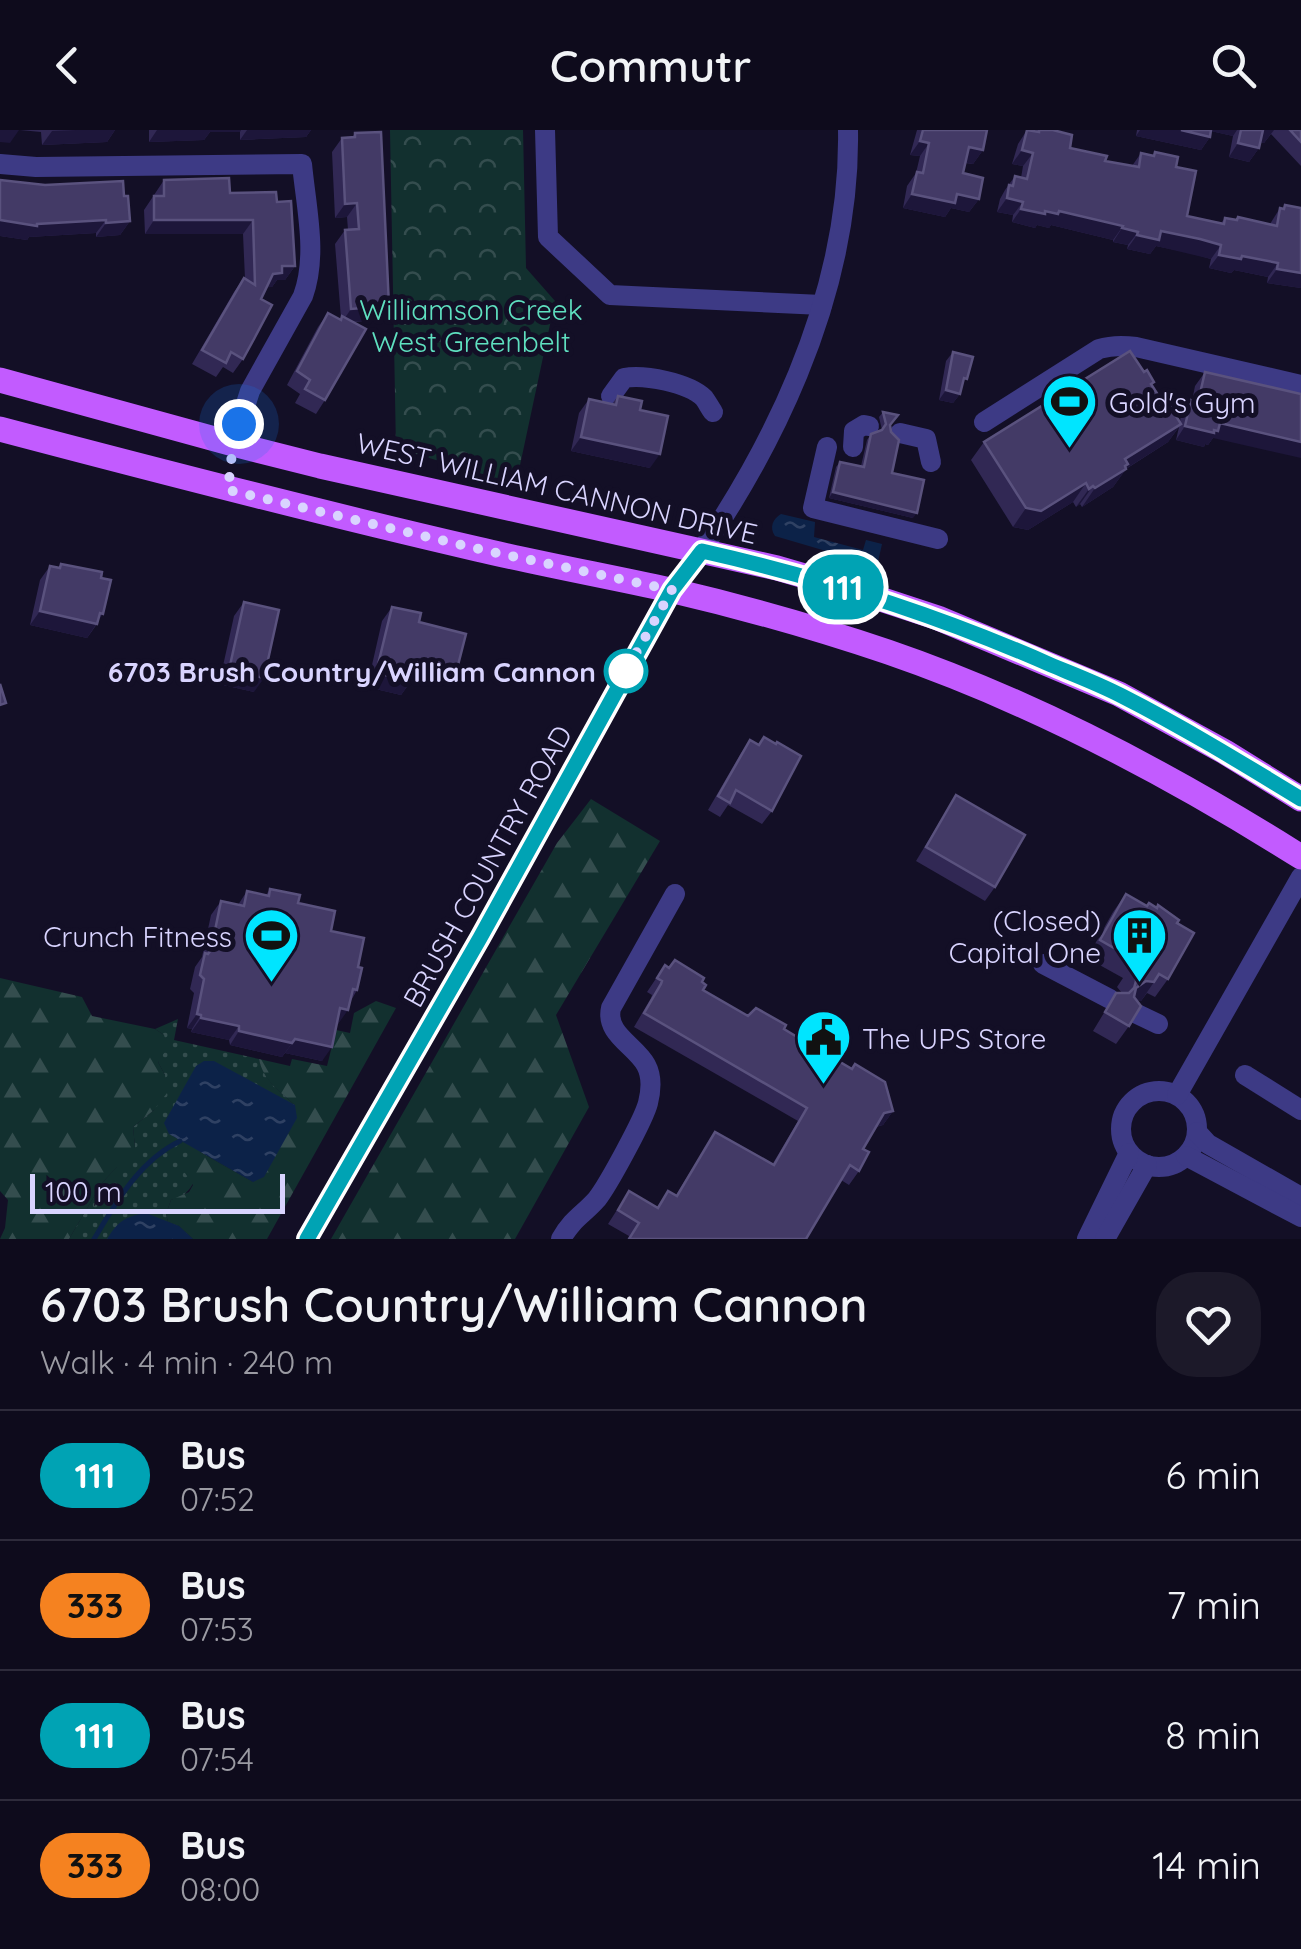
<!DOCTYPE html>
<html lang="en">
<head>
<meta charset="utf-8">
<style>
	body { margin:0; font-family:Quicksand,sans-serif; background:#1c1929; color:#f1f3f6; height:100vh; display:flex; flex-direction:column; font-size:38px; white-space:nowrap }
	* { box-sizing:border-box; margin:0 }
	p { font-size:32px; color:#9b9ba3 }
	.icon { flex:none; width:55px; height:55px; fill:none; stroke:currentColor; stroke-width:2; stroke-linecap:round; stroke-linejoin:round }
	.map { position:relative; height:1109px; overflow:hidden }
	.sheet { display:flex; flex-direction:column; background:#0e0b1c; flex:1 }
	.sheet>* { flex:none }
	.badge { padding:0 20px; border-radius:32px; font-size:35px; line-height:65px }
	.scale { position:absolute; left:30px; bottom:25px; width:255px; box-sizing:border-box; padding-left:10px; border:5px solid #d9d4ff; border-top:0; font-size:28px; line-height:35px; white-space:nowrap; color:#d9d4ff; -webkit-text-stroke:8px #130f26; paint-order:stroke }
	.you { position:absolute; width:50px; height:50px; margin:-25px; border:8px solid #fff; border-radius:50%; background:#1a73e8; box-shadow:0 0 0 15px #1a73e833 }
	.map>.badge { position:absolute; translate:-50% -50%; box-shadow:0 0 0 5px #fff }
	.round { display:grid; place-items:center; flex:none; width:105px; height:105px; border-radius:40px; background:#1c1929 }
	.overview { display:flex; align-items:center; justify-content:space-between; height:170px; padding:0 40px }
	h1 { font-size:48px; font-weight:600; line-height:75px }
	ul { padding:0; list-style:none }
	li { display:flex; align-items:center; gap:30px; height:130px; padding:0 40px; border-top:2px solid #2e2b3b }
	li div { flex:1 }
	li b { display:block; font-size:38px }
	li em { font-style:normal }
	li .badge { min-width:110px; font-weight:700; text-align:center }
	header { display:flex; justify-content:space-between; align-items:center; height:130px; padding:0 40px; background:#0e0b1c; font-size:45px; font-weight:600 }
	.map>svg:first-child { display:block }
	.grass { fill:url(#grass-dots) }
	.forest { fill:url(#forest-firs) }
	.park { fill:url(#park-crowns) }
	.water { fill:url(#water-ripples) }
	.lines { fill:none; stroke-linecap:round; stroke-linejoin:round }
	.stream { stroke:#0c2248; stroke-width:5 }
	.minor { stroke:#3d3a85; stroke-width:20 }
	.major { stroke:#c25bff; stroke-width:25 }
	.wall { fill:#312854 }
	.shaded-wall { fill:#1d163a }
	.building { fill:#433a66; stroke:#5a527e; stroke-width:2.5 }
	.line-casing { stroke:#fff; stroke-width:22 }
	.line { stroke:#00a3b4; stroke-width:15 }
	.walk { stroke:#d9d4ff; stroke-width:10; stroke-dasharray:0 18 }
	.stop-dot { fill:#fff; stroke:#00a3b4; stroke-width:5 }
	.labels { text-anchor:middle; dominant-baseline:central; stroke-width:10; stroke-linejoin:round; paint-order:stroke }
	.park-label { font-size:28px; fill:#5fe0c0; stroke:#130f26 }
	.poi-label { font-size:28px; fill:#d9d4ff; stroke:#130f26; text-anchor:start }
	.street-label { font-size:28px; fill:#d9d4ff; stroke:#130f26 }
	.stop-label { font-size:28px; font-weight:bold; fill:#d9d4ff; stroke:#130f26; text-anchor:end }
</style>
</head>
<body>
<header><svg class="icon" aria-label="back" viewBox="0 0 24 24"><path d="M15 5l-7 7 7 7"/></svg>Commutr<svg class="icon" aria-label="search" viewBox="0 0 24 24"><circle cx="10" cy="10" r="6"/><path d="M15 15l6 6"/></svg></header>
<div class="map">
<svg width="1301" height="1109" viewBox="0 0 1301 1109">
	<defs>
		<pattern id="grass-dots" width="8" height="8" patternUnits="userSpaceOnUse" patternTransform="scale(2.5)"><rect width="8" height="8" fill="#12302f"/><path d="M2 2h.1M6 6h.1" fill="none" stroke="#344d4e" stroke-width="1.8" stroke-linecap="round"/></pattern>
		<pattern id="forest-firs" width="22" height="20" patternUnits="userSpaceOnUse" patternTransform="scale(2.5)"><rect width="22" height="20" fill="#12302f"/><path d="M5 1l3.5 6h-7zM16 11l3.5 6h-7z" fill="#344d4e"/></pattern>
		<pattern id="park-crowns" width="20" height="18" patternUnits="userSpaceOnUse" patternTransform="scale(2.5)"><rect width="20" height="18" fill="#12302f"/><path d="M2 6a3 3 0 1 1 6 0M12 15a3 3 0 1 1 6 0" fill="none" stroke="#344d4e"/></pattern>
		<pattern id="water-ripples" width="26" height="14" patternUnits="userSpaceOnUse" patternTransform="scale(2.5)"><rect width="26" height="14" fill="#0c2248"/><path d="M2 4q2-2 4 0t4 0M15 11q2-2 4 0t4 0" fill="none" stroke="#2f4163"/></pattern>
	</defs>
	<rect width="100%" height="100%" fill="#130f26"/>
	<path class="grass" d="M178,889L174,910L259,929C264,950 279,961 295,975L253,1052L200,1022C196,1045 196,1064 171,1070L166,1084L168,1092L179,1096L193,1109H69L102,1053L135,1017L133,997L154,980L165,945L158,932L164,905L155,899Z"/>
	<g class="forest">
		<polygon points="591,669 660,711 556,885 589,977 515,1109 331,1109 557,713"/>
		<polygon points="0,848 82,867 92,886 155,899 164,905 168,917 158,932 165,945 167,963 154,980 133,997 135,1017 126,1036 117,1037 102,1053 69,1109 0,1109 5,1098 8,1070 0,1061"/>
		<path d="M376,871L396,878L267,1109H193L179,1096L168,1092L166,1084L171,1070L189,1062L193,1055L181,1037L191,1025L200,1022L253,1052L295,975C279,961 263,950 259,929L290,936L292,929L327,936L336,900L350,903L354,883Z"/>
	</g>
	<polygon class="park" points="390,0 523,0 526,138 555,171 516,354 396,318"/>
	<g class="water">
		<path d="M781,384L815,392L814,407L863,420L866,410L882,414L877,436L775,406C769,397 773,389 781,384Z"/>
		<polygon points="204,931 214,931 295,975 297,988 264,1047 253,1052 169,1004 164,993 196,936"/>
		<path d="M146,1083L179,1096L193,1109H107C117,1092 126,1086 146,1083Z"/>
	</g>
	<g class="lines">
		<path class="stream" d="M94,1109C117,1071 139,1031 180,1011"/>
		<g class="minor">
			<polyline points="545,0 548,107 610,165 822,175"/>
			<path d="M0,34L36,37L302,34C306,77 318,125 303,166L250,261L233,314"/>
			<path d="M611,266L624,248C644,244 689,253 704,268C707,272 710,278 713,282"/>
			<path d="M984,292L1099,219C1112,215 1122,215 1136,217L1301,255"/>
			<polyline points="900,303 926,309 931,332"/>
			<polyline points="827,317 813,378 938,409"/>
			<polyline points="853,317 854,301 864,295 869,296"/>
			<polyline points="1043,834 1110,869"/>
			<polyline points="1135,883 1158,894"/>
			<polyline points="1245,945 1301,980"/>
			<circle cx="1159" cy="999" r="38"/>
			<polyline points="1177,965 1301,747"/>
			<polyline points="1197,1002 1208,1014 1301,1067"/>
			<polyline points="1186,1026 1301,1087"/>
			<path d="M307,1109L480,808L672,461C770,331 851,166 848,0"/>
			<path d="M561,1109C573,1088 583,1085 597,1069C608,1055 644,989 648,973C651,961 652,946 646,935C635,915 605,904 611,878L675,764"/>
			<polyline points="1087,1109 1129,1023"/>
			<polyline points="1105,1109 1147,1035"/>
		</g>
		<g class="major">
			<polyline points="0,250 233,314 320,336 777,438 856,461 938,488 1119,564 1225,622 1301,669"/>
			<path d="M0,299C159,341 317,382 477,419C541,434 606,446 670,460C743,477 817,498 888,522C1034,572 1171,645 1301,727"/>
		</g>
	</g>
	<g class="wall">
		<polygon points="20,0 115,0 107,12 42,15 41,2"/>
		<polygon points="149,0 311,0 306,7 240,10 240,2 210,2 204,10 149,12"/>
		<polygon points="917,0 987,0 983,20 973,34 965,33 963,43 979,69 969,82 951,78 945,87 903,78 907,56 916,43 920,26 910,25"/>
		<polygon points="1027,0 1035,2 1036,0 1053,0 1070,18 1105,31 1132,36 1141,23 1153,25 1155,22 1176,37 1187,86 1221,93 1225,88 1236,90 1238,87 1270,94 1280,78 1282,79 1285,75 1301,78 1301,158 1267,153 1268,147 1234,140 1231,143 1209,138 1211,129 1190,123 1156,116 1150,124 1127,119 1128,115 1113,112 1113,110 1051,95 1049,98 1037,95 1035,98 1012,92 1013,85 997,82 1000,69 1005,60 1015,46 1021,48 1023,36 1012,34 1018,14"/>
		<polygon points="1137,0 1301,0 1301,36 1271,4 1264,13 1260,12 1259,18 1249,32 1229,27 1233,6 1211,1 1210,7 1201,20 1136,6"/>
		<polygon points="355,3 389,176 379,190 353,192 325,270 316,284 295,273 300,264 287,255 318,197 328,183 340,190 341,188 335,114 345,100 348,100 347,87 335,88 332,22 342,8 352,7"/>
		<polygon points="164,50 277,72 295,136 285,150 277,150 272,157 266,157 261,169 243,229 233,243 223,237 216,247 192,234 234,162 244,148 245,149 243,104 145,104 144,80"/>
		<polygon points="124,66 130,91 120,105 96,107 96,103 29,107 27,110 0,106"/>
		<polygon points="953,222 962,257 960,264 953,273 939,270 946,231"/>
		<polygon points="1205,242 1213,308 1208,315 1205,314 1204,317 1176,310 1179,297 1168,312 1126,339 1113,357 1082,377 1080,374 1076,377 1073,372 1028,400 1013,397 971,330 984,312 1152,255 1167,279 1180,292 1181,284 1192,271 1195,256"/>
		<polygon points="618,266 640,280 650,338 571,321 579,283 589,269 612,274"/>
		<polygon points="883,282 890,296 892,343 913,388 829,368 836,337 840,332 861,336 867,310 871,304 882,300 879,287"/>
		<polygon points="61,434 101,448 97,494 87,508 30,495 40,450 50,436 58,438"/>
		<polygon points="244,472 254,562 219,554 234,486"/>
		<polygon points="392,477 419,492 457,539 447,553 412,546 411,551 401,565 367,557 382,491"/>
		<polygon points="750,610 772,681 762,694 728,675 720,687 708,680 741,623"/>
		<polygon points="956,665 995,757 985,771 916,731"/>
		<polygon points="270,759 298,773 331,801 358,837 357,860 338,894 337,894 322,931 285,923 282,927 230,915 229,910 191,902 192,899 187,898 194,863 190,859 195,837 202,827 211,785 221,771 238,775 247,761 266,765"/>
		<polygon points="1126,764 1177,793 1168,849 1155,867 1147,863 1141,871 1137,870 1129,896 1116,914 1093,901 1116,863 1122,863 1117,857 1123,848 1087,828 1113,782"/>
		<polygon points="665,835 702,852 703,860 748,886 784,899 830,926 893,981 883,995 876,997 863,1019 859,1041 849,1055 841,1050 806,1109 628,1109 629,1106 608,1094 629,1061 657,1077 668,1061 676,1065 715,1002 772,1035 798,991 634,897 651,868 652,865 647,862"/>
	</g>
	<g class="shaded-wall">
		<polygon points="0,0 19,0 10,13 0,12"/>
		<polygon points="76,0 115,0 107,12 42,15 52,1"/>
		<polygon points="157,0 241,0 240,2 210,2 204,10 149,12"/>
		<polygon points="247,0 311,0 306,7 240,10"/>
		<polygon points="1140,0 1181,0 1210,7 1201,20 1136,6"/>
		<polygon points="1206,0 1237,0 1233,6"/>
		<polygon points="1261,0 1274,0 1264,13 1254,11"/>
		<polygon points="920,11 929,13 920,26 910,25"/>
		<polygon points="1238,13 1259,18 1249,32 1229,27"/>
		<polygon points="969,17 983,20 973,34 959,31"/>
		<polygon points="1022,20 1033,23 1023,36 1012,34"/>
		<polygon points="912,64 957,64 979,69 969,82 951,78 945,87 903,78"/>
		<polygon points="1007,68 1023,72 1013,85 997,82"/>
		<polygon points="357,73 347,87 335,88 345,74"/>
		<polygon points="1021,79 1059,81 1123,96 1113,110 1051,95 1049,98 1037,95 1035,98 1012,92"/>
		<polygon points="0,90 37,94 106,90 96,103 29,107 27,110 0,106"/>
		<polygon points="154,90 253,90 243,104 145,104"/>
		<polygon points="130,91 120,105 96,107 106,93"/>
		<polygon points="1122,98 1138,102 1128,115 1113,112"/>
		<polygon points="1161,101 1200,109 1221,115 1211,129 1156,116 1150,124 1127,119 1137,105"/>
		<polygon points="1219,125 1242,126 1278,133 1268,147 1234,140 1231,143 1209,138"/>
		<polygon points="282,136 295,136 285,150 277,150 272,157 263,158 273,144"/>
		<polygon points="1277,139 1301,143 1301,158 1267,153"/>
		<polygon points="389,176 379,190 342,192 351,179"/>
		<polygon points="946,260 960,264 953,273 939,270"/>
		<polygon points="1220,293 1301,312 1301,328 1213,308 1208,315 1205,314 1204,317 1176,310 1185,296"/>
		<polygon points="1181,294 1168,312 1124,340 1126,339 1113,357 1082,377 1095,358 1125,329"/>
		<polygon points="581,307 660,324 650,338 571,321"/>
		<polygon points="1086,353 1073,372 1028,400 1013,397 1026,378"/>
		<polygon points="1093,356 1080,374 1076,377 1089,359"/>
		<polygon points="833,362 917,383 913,388 829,368"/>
		<polygon points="40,481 100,483 103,484 87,508 30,495"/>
		<polygon points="416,530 457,539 447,553 406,544"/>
		<polygon points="229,540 264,548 254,562 219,554"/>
		<polygon points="376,543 411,551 401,565 367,557"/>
		<polygon points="1146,851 1154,852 1141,871 1133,870 1136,858"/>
		<polygon points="340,878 348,880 338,894 331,892"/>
		<polygon points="197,884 201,885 192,899 187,898"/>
		<polygon points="201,888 239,896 229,910 191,902"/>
		<polygon points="239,901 292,913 282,927 230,915"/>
		<polygon points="295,909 332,917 322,931 285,923"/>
		<polygon points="893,981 883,995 874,997 884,983"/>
	</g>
	<g class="building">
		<polygon points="923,0 987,0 983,20 969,17 963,43 983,48 979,69 957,64 955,73 912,64 917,42 923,43 929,13 920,11"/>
		<polygon points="1027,0 1039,2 1039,0 1053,0 1072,5 1070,18 1107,26 1105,31 1139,37 1141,23 1154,26 1155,22 1178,27 1176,37 1196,41 1187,86 1224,94 1225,88 1237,90 1238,87 1277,96 1280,78 1284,79 1285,75 1301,78 1301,143 1277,139 1278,133 1242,126 1241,129 1219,125 1221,115 1200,109 1161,101 1159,110 1137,105 1138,102 1122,98 1123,96 1059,81 1058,84 1045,81 1045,84 1021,79 1023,72 1007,68 1009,55 1013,56 1015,46 1027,49 1033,23 1022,20"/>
		<polygon points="1181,0 1211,0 1210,7"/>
		<polygon points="1241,0 1263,0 1259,18 1238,13"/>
		<polygon points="1290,0 1301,0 1301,12"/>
		<polygon points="381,2 389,176 351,179 345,100 359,99 357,73 345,74 342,8 355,7 355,3"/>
		<polygon points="229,48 230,63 276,62 277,72 291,71 295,136 282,136 282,143 273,144 261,169 272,175 254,209 243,229 231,222 226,233 202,220 244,148 255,155 253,90 154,90 154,66 164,66 164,50"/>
		<polygon points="0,50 45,55 123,51 124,66 128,66 130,91 106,93 106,90 37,94 37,96 0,90"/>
		<polygon points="328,183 341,190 342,186 366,199 325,270 305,259 310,250 297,241"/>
		<polygon points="1130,221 1144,242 1147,240 1154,252 1151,254 1167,279 1170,276 1181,294 1125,329 1128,334 1125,336 1126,339 1095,358 1093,356 1089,359 1086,353 1041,381 1026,378 984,312"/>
		<polygon points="953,222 973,227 967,249 964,248 960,264 946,260"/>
		<polygon points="1205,242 1301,264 1301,312 1220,293 1218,301 1214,300 1214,303 1185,296 1191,270 1198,272"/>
		<polygon points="618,266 642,271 640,280 668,286 660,324 581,307 589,269 616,275"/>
		<polygon points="883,282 898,285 890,295 891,302 899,310 892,343 924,350 917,383 833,362 840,332 864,337 871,304 882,300 886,294"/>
		<polygon points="61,434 102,442 101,448 111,450 103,484 100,483 97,494 40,481 50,436 60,438"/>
		<polygon points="244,472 279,480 264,548 229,540"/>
		<polygon points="392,477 421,483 419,492 466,504 457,539 416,530 411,551 376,543"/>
		<polygon points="0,554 6,573 0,575"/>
		<polygon points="764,607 776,614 777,612 801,626 772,681 736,660 730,673 718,666 750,610 759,615"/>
		<polygon points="956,665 1025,705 995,757 926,717"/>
		<polygon points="270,759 300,765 298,773 335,781 331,801 364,808 358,837 362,838 357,860 353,859 348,880 340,878 332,917 295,909 292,913 239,901 239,896 201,888 201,885 197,884 204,849 200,845 205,823 208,824 211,820 221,771 244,776 247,761 269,766"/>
		<polygon points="1126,764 1147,776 1149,773 1157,778 1158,775 1179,790 1177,793 1194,803 1168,849 1159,844 1154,852 1146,851 1136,858 1134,867 1141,876 1129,896 1105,882 1116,863 1129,863 1134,858 1136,851 1135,844 1130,839 1135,830 1100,810"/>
		<polygon points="675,830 704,848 702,852 706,855 703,860 748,886 756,878 786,895 784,899 812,916 814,912 832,923 830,926 852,939 855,934 885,952 893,981 884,983 863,1019 869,1022 859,1041 850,1035 806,1109 629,1109 639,1093 618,1080 629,1061 658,1078 668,1061 677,1066 715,1002 774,1035 807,978 644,883 661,854 662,851 657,848 665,835 669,838"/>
	</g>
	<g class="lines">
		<defs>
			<path id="line" d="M307,1109L480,808L672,460L702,421C822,448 938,485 1051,535C1075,545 1099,554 1122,566C1183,597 1242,633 1301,669"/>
		</defs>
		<use href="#line" class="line-casing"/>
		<use href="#line" class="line"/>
		<polyline class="walk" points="239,294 233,314 228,360 483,420 672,460 626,541"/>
	</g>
	<defs>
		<symbol id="stadium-pin" viewBox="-11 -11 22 30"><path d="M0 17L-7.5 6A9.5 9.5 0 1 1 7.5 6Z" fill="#00e5ff" stroke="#130f26"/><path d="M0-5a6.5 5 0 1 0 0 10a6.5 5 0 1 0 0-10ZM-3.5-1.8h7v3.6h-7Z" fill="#111"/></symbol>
		<symbol id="building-pin" viewBox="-11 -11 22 30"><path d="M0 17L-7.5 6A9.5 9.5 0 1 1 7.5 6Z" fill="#00e5ff" stroke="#130f26"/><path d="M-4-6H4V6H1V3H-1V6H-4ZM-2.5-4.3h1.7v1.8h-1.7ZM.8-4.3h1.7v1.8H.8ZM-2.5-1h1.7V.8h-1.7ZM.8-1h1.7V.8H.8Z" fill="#111"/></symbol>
		<symbol id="civic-pin" viewBox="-11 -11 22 30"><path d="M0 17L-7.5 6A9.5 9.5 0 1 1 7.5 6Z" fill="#00e5ff" stroke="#130f26"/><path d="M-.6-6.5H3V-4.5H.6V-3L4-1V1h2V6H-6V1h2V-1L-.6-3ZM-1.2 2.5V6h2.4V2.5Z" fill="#111"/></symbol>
	</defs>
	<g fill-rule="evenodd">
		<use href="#stadium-pin" x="1038" y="240" width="63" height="86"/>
		<use href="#stadium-pin" x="240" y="774" width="63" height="86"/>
		<use href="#building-pin" x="1108" y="774" width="63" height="86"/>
		<use href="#civic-pin" x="792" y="876" width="63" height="86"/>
	</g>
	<circle class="stop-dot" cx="626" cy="541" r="20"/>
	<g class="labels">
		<g class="park-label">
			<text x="471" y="179">Williamson Creek<tspan x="471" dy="32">West Greenbelt</tspan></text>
		</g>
		<g class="poi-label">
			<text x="1109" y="272">Gold's Gym</text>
			<text x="1101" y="790" text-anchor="end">(Closed)<tspan x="1101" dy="32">Capital One</tspan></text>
			<text x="232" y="806" text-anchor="end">Crunch Fitness</text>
			<text x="862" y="908">The UPS Store</text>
		</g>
		<g class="street-label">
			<text transform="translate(557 358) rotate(13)">WEST WILLIAM CANNON DRIVE</text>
			<text transform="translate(487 736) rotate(-61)">BRUSH COUNTRY ROAD</text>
		</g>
		<g class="stop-label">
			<text x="596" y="541">6703 Brush Country/William Cannon</text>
		</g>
	</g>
</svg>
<div class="scale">100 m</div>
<div class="you" style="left:239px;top:294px"></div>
<b class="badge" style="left:843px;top:457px;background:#00a3b4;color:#fff">111</b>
</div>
<section class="sheet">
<div class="overview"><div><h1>6703 Brush Country/William Cannon</h1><p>Walk · 4 min · 240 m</p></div><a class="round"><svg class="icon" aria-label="heart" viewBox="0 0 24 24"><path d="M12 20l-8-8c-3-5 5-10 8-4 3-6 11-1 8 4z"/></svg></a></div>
<ul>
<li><span class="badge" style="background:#00a3b4;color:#fff">111</span><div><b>Bus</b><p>07:52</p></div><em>6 min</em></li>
<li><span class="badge" style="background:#f58220;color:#111">333</span><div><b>Bus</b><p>07:53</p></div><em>7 min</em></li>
<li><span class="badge" style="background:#00a3b4;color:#fff">111</span><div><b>Bus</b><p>07:54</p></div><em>8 min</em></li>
<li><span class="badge" style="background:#f58220;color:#111">333</span><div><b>Bus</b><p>08:00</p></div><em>14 min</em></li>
</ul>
</section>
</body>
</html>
